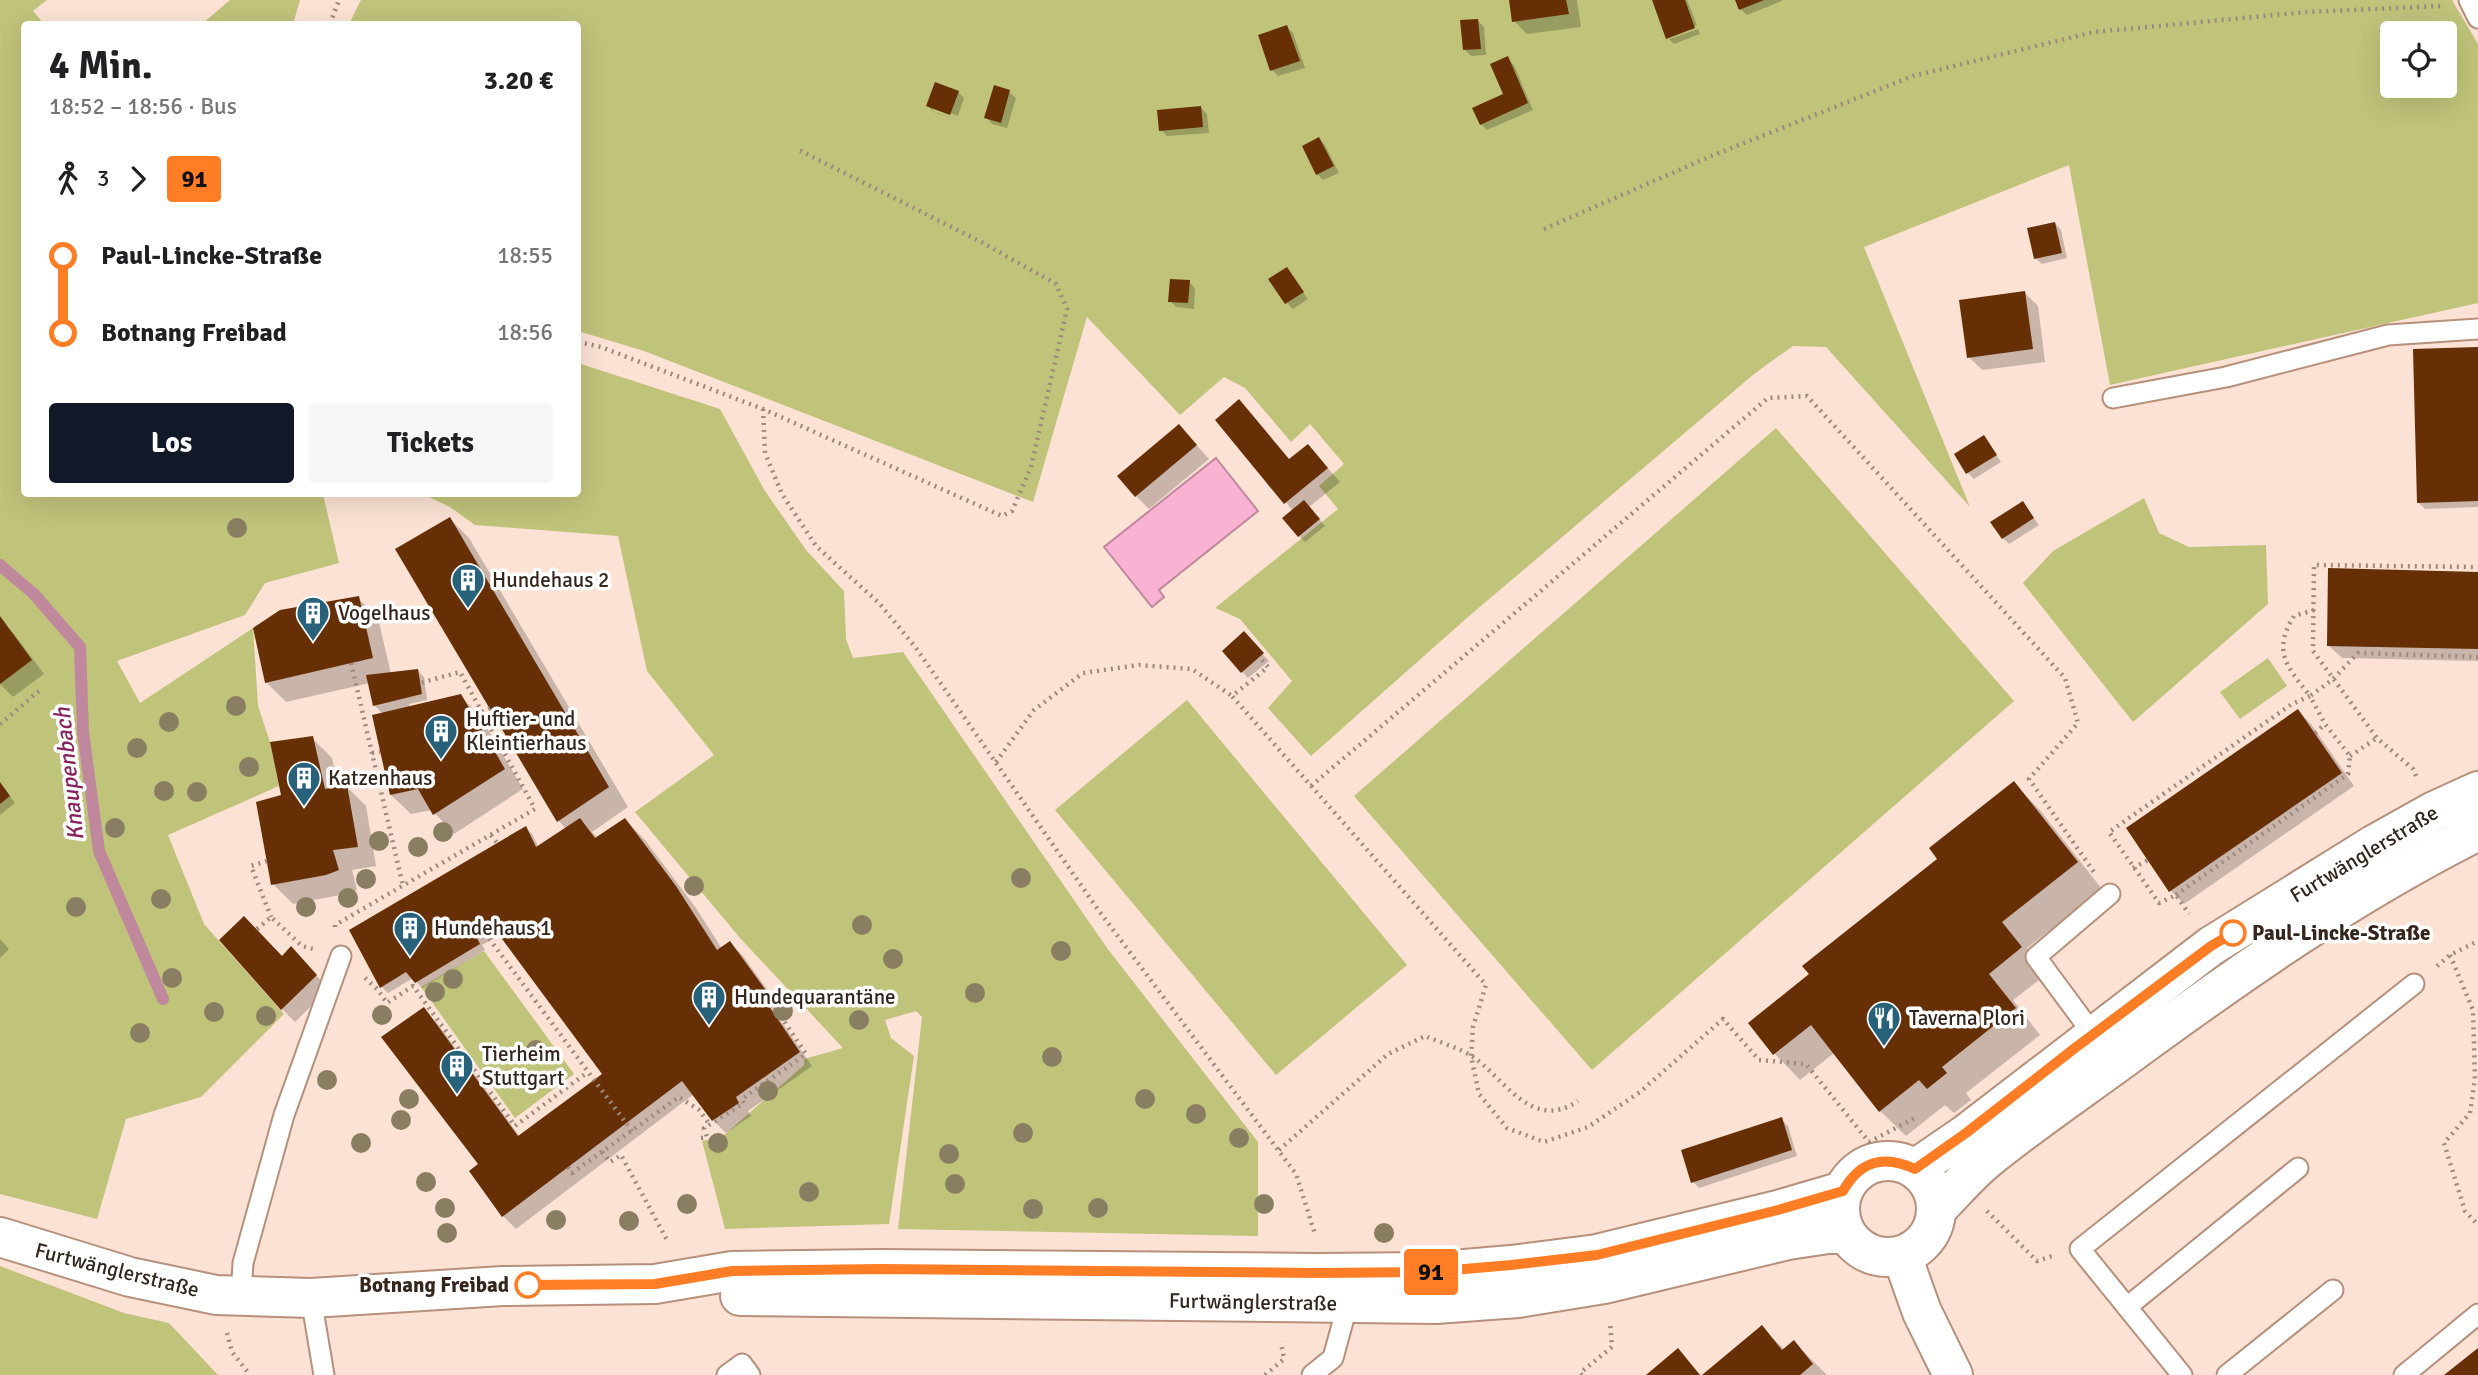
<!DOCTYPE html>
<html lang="de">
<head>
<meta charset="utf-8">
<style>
	body { margin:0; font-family:Signika,sans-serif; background:#f6f6f6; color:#202124; height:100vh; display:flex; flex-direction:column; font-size:26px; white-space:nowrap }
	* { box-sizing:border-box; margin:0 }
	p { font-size:23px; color:#757577 }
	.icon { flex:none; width:38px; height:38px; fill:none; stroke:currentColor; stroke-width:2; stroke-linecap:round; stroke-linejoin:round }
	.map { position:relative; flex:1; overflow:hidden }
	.sheet { position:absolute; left:21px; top:21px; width:560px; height:476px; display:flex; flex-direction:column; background:#fff; border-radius:7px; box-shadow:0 7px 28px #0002 }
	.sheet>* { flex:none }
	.badge { padding:0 14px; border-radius:5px; font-size:24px; line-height:46px }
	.tools { position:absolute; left:2380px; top:21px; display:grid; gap:14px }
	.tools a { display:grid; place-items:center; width:77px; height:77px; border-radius:7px; background:#fff; box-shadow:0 7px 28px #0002; font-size:35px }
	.map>.badge { position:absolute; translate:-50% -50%; box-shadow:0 0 0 4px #fff }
	.legs { display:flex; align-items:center; gap:10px; height:77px; padding:0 28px; font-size:23px }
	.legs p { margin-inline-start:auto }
	.overview { display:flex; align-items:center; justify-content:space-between; height:119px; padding:0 28px }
	h1 { font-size:38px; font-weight:800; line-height:52px }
	.cta { display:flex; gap:14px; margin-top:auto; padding:14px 28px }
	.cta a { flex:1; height:80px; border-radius:7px; background:#111827; color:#fff; font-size:28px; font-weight:800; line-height:80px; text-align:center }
	.cta a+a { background:#f6f6f6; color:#202124 }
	ul { padding:0 28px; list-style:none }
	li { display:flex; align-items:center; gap:24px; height:77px; font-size:26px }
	li i { display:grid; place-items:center; width:10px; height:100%; margin:0 9px; background:currentColor }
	li i::after { content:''; width:18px; height:18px; margin:-9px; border:5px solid; border-radius:50%; background:#fff }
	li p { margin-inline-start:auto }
	li:first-child i { background:linear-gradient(#0000 50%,currentColor 0) }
	li:last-child i { background:linear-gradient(currentColor 50%,#0000 0) }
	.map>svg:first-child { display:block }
	.green { fill:#c0c37a; fill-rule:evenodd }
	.water { fill:#fab2d3; stroke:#bf889c; stroke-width:2 }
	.shadow { fill:#0003 }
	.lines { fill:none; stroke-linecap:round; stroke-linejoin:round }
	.stream { stroke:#bf889c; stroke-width:12 }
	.building { fill:#672f06 }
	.lane-casing { stroke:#b7907b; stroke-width:23 }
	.street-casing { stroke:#b7907b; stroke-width:42 }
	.secondary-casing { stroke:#b7907b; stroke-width:42 }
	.path { stroke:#9d897d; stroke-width:4.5; stroke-dasharray:2 5; stroke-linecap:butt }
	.lane { stroke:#fff; stroke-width:19 }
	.street { stroke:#fff; stroke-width:38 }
	.secondary { stroke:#fff; stroke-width:38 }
	.tree { fill:#8a7e62 }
	.line-1-casing { stroke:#fff; stroke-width:16 }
	.line-1 { stroke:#ff7d24; stroke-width:10 }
	.stop-1-dot { fill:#fff; stroke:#ff7d24; stroke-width:3.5 }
	.labels { text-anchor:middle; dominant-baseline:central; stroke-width:7; stroke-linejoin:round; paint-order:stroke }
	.poi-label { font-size:21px; fill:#35261d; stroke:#fff; text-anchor:start }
	.street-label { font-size:21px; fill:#35261d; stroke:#fff }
	.stop-label { font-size:21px; font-weight:bold; fill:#35261d; stroke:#fff; text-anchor:start }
	.water-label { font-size:23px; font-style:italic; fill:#86215b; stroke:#fff }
</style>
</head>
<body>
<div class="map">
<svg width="2478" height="1375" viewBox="0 0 2478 1375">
	<rect width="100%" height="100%" fill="#fbe2d4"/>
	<g class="green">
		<polygon points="0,0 47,0 33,11 44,24 24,24 24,494 323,494 339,563 265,583 245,615 117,661 140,703 253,628 258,706 270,742 279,786 168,835 204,924 284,1014 201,1097 126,1119 97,1219 0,1194"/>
		<polygon points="230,0 300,0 293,24 202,24"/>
		<path d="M361,0H2452L2478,44V303L2110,385L2069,165L1864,247L1970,507L1826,347L1793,346L1754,374L1468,617L1311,756L1268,708L1292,681L1240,619L1215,608L1338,509L1319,486L1344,464L1310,424L1291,442L1245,388L1224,377L1180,415L1087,317L1033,502L644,351L578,331V24H349ZM2392,33H2445V86H2392Z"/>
		<polygon points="578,363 720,409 765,491 806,550 844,591 846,639 853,658 903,652 1107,948 1258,1142 1258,1236 898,1229 922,1017 916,1011 885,1020 891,1038 914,1056 889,1224 725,1229 702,1141 722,1137 804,1065 804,1059 843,1048 740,938 635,812 714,755 647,671 618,536 475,525 450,507 423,494 578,494"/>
		<polygon points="1776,428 2014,701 1592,1070 1354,796"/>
		<polygon points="2144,498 2159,533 2189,547 2266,545 2268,604 2133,722 2023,583 2053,551"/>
		<polygon points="2268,658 2287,686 2240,719 2220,692"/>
		<polygon points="1187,700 1407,965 1276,1075 1055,810"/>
		<polygon points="484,951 574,1074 515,1118 421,987"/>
		<polygon points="0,1266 124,1313 169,1323 218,1375 0,1375"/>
	</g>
	<polygon class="water" points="1216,458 1258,511 1159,590 1164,597 1152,607 1104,547"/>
	<g class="shadow">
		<polygon points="1511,0 1577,0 1581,27 1527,34 1514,21"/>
		<polygon points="1654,0 1687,0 1697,25 1668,36 1668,39"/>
		<polygon points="1737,0 1782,0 1782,1 1747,15 1740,9"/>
		<polygon points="1477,20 1484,27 1486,55 1471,56 1465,50"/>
		<polygon points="1287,27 1293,33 1305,68 1278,76 1272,70"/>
		<polygon points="1698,29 1700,34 1674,44 1669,39"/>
		<polygon points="1507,58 1514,65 1533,110 1487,130 1481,124 1506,95"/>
		<polygon points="958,92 964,98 958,116 933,107 933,111 956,120 934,112 928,106"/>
		<polygon points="1009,92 1016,98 1007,128 992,124 986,117"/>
		<polygon points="1201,108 1207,114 1209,133 1167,136 1161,130"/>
		<polygon points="1319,139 1325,145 1339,173 1323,180 1317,174"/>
		<polygon points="2055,223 2061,230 2067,258 2042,264 2035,258"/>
		<polygon points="1287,269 1308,299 1293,309 1287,303"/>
		<polygon points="1189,282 1195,288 1194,309 1176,307 1170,301"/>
		<polygon points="2025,293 2038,306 2045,362 1982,370 1969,357"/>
		<polygon points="2478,349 2478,507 2425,509 2419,503"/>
		<polygon points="1239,402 1290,461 1308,446 1340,482 1309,507 1325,526 1305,542 1299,536 1293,511 1218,420"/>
		<polygon points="1984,437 2001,462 1974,479 1968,473"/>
		<polygon points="1192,440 1209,459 1149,509 1136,496"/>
		<polygon points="2022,503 2039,525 2009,544 2003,538"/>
		<polygon points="450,519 469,538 628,807 592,832 598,838 625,820 645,840 696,908 722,949 730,943 743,956 777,1003 772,1007 774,1011 812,1066 748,1111 751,1116 726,1133 713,1120 694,1094 516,1229 503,1216 480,1164 423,1009 437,1023 520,1137 604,1074 501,934 482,945 485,950 422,988 413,978 388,993 382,987 351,931 526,828 532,834 539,848 566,829 559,821 397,550"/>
		<polygon points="2478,574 2478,661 2342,658 2328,645"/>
		<polygon points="358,598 378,618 391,674 418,671 424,677 427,700 409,704 410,707 460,696 480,716 523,789 454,834 432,810 411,814 391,795 383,714 375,706 370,683 286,702 266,682"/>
		<polygon points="1,621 14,634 44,674 13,697 0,684"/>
		<polygon points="1250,640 1269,661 1248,678 1224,652"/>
		<polygon points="2298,711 2311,724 2354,786 2184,904 2171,891 2128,829"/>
		<polygon points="312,738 332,758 339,788 346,786 366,806 376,866 352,870 357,890 346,894 293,904 273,884 283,796"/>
		<polygon points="0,783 15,803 0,815"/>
		<polygon points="2014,784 2039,809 2102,889 2027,948 2047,974 2013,1000 2040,1035 1966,1093 1971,1100 1954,1113 1945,1105 1906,1136 1880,1111 1834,1053 1800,1080 1775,1054 1750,1023 1812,975 1940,859"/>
		<polygon points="0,939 9,949 0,958"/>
		<polygon points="282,958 304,962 329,989 295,1022 282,1009"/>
		<polygon points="1781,1119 1788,1126 1797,1156 1699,1188 1693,1182"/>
		<polygon points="1762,1328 1785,1350 1794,1342 1827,1375 1704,1375"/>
	</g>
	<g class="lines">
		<polyline class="stream" points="0,565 34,594 80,647 83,732 99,851 163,999"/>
	</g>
	<g class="building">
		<polygon points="1509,0 1566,0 1569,14 1512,22"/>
		<polygon points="1652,0 1685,0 1695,28 1666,39"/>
		<polygon points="1735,0 1764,0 1739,10"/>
		<polygon points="1478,19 1481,49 1463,50 1460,20"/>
		<polygon points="1287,25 1300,61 1270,71 1258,35"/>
		<polygon points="1508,56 1528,103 1480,125 1472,108 1503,94 1490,64"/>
		<polygon points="935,82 959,91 950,115 926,106"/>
		<polygon points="994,85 1010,90 1001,123 984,118"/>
		<polygon points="1201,106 1203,127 1159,131 1157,110"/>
		<polygon points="1319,137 1334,166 1316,175 1302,146"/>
		<polygon points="2055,222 2062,253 2034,259 2027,228"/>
		<polygon points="1287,267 1304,292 1285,304 1268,279"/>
		<polygon points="1170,279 1190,280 1188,303 1168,302"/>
		<polygon points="2025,291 2033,349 1967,358 1959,300"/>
		<polygon points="2478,347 2478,501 2417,503 2413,349"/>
		<polygon points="1239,399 1289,459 1308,444 1328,468 1284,504 1215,420"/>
		<polygon points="1179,424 1197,445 1135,497 1117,476"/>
		<polygon points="1984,435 1997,455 1966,474 1954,454"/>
		<polygon points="1304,500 1320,519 1298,537 1282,518"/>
		<polygon points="2023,501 2034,518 2002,539 1990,522"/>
		<polygon points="450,517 609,787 557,822 395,549"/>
		<polygon points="2328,568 2478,572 2478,649 2327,646"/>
		<polygon points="359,596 373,658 265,683 253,628 280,610"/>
		<polygon points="0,616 32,660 0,684"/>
		<polygon points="1244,631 1264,653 1241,673 1222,651"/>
		<polygon points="418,669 422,694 373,706 366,675"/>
		<polygon points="461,694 505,769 433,815 418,789 390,795 372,715"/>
		<polygon points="2298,709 2342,773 2169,892 2126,828"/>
		<polygon points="313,736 325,789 347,785 358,847 333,850 339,870 326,875 271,885 256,802 281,795 270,742"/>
		<polygon points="2014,781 2078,862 2002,922 2022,947 1989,974 2016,1008 1942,1067 1947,1073 1927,1089 1919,1080 1879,1112 1811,1025 1773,1055 1748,1023 1809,974 1802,966 1937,859 1929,848"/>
		<polygon points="0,782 10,796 0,804"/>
		<polygon points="580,818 595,838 625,818 676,886 717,950 730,941 765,989 760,993 800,1052 736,1097 739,1103 712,1121 682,1081 502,1217 469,1171 478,1164 381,1037 424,1007 518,1136 602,1074 494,928 477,938 480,944 415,983 406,972 380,988 349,930 526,826 536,847"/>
		<polygon points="244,916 282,956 291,946 317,975 281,1010 219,940"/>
		<polygon points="1782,1117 1792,1150 1691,1183 1681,1150"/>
		<polygon points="1762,1325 1782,1350 1794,1340 1813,1364 1800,1375 1702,1375"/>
		<polygon points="1678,1348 1700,1375 1646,1375"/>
		<polygon points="2478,1348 2478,1375 2444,1375"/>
	</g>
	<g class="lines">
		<defs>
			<g id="lane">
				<polyline points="2469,0 2478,18"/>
				<polyline points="2113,398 2226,377 2388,335 2478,329"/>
				<polyline points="2093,1034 2036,957 2110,894"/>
				<polyline points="241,1296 243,1263 284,1115 341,956"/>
				<polyline points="311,1298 324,1375"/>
				<polyline points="2127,1307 2298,1168"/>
				<polyline points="727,1375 742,1364 750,1375"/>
				<polyline points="1312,1375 1333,1358 1348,1303"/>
				<polyline points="2182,1375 2080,1249 2414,984"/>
				<polyline points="2227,1375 2333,1290"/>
				<polyline points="2404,1375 2478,1314"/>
			</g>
			<polyline id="street" points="1902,1256 1922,1312 1953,1375"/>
			<g id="secondary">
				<circle cx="1888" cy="1209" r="48"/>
				<polyline points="1915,1169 1966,1134 2211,946 2375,844 2434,811 2478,791"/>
				<path d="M1937,1209C1953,1193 1968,1175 1986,1160C2035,1120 2088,1085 2139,1047C2250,966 2355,893 2478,831"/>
				<polyline points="0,1237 130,1277 216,1295 311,1298 503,1286 655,1284 732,1271 881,1269 1317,1273 1430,1272 1511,1265 1597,1254 1778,1210 1843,1191"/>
				<polyline points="740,1296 1436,1304 1518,1298 1604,1284 1788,1240 1828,1234 1846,1234"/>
			</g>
		</defs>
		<use href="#lane" class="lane-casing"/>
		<use href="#street" class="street-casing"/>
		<use href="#secondary" class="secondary-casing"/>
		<g class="path">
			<polyline points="330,24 339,0"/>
			<polyline points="1544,229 1709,157 1913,76 2094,32 2307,12 2441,6"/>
			<polyline points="578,342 601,347 763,409 1002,516 1012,511 1031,467 1067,309 1056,284 983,243 797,149"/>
			<polyline points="763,409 765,453 782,494 816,546 879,603 916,648 1099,911 1296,1174 1315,1234"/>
			<path d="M2314,610L2294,616C2272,651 2287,667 2310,696L2332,680L2358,653L2478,657"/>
			<polyline points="1262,660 1268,667 1232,696 1486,985 1473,1027 1471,1056 1479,1094 1507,1128 1544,1142 1588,1127 1640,1092 1723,1019 1759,1060 1806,1064 1869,1142 1915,1118"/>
			<polyline points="351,663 403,886"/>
			<polyline points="482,712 490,708"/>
			<polyline points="0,724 39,691"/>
			<polyline points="2315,733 2325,724"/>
			<polyline points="372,753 380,752"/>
			<polyline points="2350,756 2377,738"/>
			<polyline points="996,762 1034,710 1083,673 1139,665 1192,669 1232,696"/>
			<polyline points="2416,776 2413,769 2377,738 2313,651 2314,565 2478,567"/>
			<polyline points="1311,786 1768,398 1807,396 2065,678 2078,723 2029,779 2094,872"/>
			<polyline points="491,835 497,843"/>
			<polyline points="267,861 251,866 271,917"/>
			<polyline points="2133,868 2148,860"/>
			<polyline points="2176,895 2348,774 2350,756 2325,724 2310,696 2292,704 2109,832 2159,903 2176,895 2189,914"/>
			<polyline points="335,927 335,925 535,809 460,672 420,683"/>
			<polyline points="257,929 271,917 302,946 313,949"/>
			<polyline points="485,933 632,1131"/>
			<polyline points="2450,955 2473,1010 2475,1079 2470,1113 2444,1143 2465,1211 2478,1225"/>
			<polyline points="2437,966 2450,955 2478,941"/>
			<polyline points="365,978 378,990 387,1003 413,986 515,1126 588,1072"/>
			<polyline points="701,1138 707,1137 704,1128 744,1103 742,1099 806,1054 766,994 762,996"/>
			<path d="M1279,1150L1388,1054L1425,1036C1439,1042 1456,1047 1470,1055C1504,1076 1530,1133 1578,1101"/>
			<polyline points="602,1152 610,1162 621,1155 667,1240"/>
			<polyline points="568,1167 572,1173 679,1097 699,1110 710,1125"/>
			<polyline points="1987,1211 2037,1261 2052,1256"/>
			<polyline points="227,1333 232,1352 250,1375"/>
			<polyline points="1265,1375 1284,1359 1281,1342"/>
			<polyline points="1582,1375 1580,1373 1612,1347 1610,1323"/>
		</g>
		<use href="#lane" class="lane"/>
		<use href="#street" class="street"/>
		<use href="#secondary" class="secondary"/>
	</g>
	<g class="tree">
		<circle cx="237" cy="528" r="10"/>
		<circle cx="236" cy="706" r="10"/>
		<circle cx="169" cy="722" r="10"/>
		<circle cx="137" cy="748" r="10"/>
		<circle cx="249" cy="767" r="10"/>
		<circle cx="164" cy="791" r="10"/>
		<circle cx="197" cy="792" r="10"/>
		<circle cx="115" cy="828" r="10"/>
		<circle cx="443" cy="832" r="10"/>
		<circle cx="379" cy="841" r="10"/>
		<circle cx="418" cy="847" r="10"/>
		<circle cx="1021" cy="878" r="10"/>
		<circle cx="366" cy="879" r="10"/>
		<circle cx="694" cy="886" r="10"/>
		<circle cx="348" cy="898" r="10"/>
		<circle cx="161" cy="899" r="10"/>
		<circle cx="76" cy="907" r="10"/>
		<circle cx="306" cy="907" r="10"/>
		<circle cx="862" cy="925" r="10"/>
		<circle cx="1061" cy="951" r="10"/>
		<circle cx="893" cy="959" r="10"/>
		<circle cx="172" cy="978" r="10"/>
		<circle cx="453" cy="979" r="10"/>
		<circle cx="435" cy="992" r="10"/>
		<circle cx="975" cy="993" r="10"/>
		<circle cx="783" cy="1011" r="10"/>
		<circle cx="214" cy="1012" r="10"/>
		<circle cx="382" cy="1015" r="10"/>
		<circle cx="266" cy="1016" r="10"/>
		<circle cx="859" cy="1020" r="10"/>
		<circle cx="140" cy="1033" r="10"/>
		<circle cx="536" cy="1050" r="10"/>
		<circle cx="1052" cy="1057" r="10"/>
		<circle cx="327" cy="1080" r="10"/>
		<circle cx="768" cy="1091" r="10"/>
		<circle cx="409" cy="1099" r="10"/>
		<circle cx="1145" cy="1099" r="10"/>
		<circle cx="1196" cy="1114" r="10"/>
		<circle cx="401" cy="1120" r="10"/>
		<circle cx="1023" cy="1133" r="10"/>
		<circle cx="1239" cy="1138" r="10"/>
		<circle cx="361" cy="1143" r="10"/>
		<circle cx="718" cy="1143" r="10"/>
		<circle cx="949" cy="1154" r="10"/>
		<circle cx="426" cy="1182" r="10"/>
		<circle cx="955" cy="1184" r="10"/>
		<circle cx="809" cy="1192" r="10"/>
		<circle cx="687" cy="1204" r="10"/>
		<circle cx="1264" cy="1204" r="10"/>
		<circle cx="445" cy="1208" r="10"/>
		<circle cx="1098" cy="1208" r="10"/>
		<circle cx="1033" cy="1209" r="10"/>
		<circle cx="556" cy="1220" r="10"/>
		<circle cx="629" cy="1221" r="10"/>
		<circle cx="447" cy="1233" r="10"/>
		<circle cx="1384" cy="1233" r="10"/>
	</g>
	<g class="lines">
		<defs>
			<path id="line-1" d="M528,1285L655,1284L732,1271L881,1269L1317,1273L1430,1272L1511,1265L1597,1255L1778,1210L1843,1191C1860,1161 1883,1154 1915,1169L1966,1133L2075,1048L2211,946L2233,933"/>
		</defs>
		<use href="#line-1" class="line-1-casing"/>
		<use href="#line-1" class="line-1"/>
	</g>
	<defs>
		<symbol id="building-pin" viewBox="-11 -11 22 30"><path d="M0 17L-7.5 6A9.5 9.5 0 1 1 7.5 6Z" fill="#28617a" stroke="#fff"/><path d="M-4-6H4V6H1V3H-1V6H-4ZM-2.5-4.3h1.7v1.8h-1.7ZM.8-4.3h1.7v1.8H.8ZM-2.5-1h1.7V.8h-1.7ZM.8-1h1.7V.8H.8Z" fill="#fff"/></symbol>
		<symbol id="restaurant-pin" viewBox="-11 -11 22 30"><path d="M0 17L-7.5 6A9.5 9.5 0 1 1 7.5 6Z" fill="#28617a" stroke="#fff"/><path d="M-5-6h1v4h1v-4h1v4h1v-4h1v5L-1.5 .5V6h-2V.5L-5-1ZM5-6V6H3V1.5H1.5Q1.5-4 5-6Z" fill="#fff"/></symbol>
	</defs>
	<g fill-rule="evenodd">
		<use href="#building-pin" x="449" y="561" width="38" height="52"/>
		<use href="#building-pin" x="294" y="594" width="38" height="52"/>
		<use href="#building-pin" x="422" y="712" width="38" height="52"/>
		<use href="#building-pin" x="285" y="759" width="38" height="52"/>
		<use href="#building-pin" x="391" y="909" width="38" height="52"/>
		<use href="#building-pin" x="690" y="978" width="38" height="52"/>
		<use href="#restaurant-pin" x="1865" y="999" width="38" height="52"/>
		<use href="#building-pin" x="438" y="1047" width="38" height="52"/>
	</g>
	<g class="stop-1-dot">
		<circle cx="2233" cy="933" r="12"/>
		<circle cx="528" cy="1285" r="12"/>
	</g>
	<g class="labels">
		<g class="poi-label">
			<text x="492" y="580">Hundehaus 2</text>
			<text x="338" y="613">Vogelhaus</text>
			<text x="466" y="719">Huftier- und<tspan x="466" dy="24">Kleintierhaus</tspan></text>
			<text x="328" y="778">Katzenhaus</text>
			<text x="434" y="928">Hundehaus 1</text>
			<text x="734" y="997">Hundequarantäne</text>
			<text x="1909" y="1018">Taverna Plori</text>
			<text x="482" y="1054">Tierheim<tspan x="482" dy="24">Stuttgart</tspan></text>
		</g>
		<g class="street-label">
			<text transform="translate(2364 854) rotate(-31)">Furtwänglerstraße</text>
			<text transform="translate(117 1270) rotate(14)">Furtwänglerstraße</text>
			<text transform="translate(1253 1302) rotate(1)">Furtwänglerstraße</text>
		</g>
		<g class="stop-label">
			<text x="2252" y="933">Paul-Lincke-Straße</text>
			<text x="509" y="1285" text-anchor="end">Botnang Freibad</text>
		</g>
		<g class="water-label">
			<text transform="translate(69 774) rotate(-96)">Knaupenbach</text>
		</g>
	</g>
</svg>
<div class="tools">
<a><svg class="icon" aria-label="locate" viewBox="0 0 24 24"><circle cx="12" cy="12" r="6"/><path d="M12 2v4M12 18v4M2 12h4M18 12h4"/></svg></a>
</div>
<b class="badge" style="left:1431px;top:1272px;background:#ff7d24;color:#111">91</b>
<section class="sheet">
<div class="overview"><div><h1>4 Min.</h1><p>18:52 – 18:56 · Bus</p></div><b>3.20 €</b></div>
<div class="legs"><svg class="icon" aria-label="walk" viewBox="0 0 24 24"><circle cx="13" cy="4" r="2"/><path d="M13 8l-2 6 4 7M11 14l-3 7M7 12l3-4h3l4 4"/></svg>3<svg class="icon" aria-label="forward" viewBox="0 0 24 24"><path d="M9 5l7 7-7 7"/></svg><b class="badge" style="background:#ff7d24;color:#111">91</b></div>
<ul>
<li><i style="color:#ff7d24"></i><b>Paul-Lincke-Straße</b><p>18:55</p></li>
<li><i style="color:#ff7d24"></i><b>Botnang Freibad</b><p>18:56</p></li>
</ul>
<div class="cta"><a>Los</a><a>Tickets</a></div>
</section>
</div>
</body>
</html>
